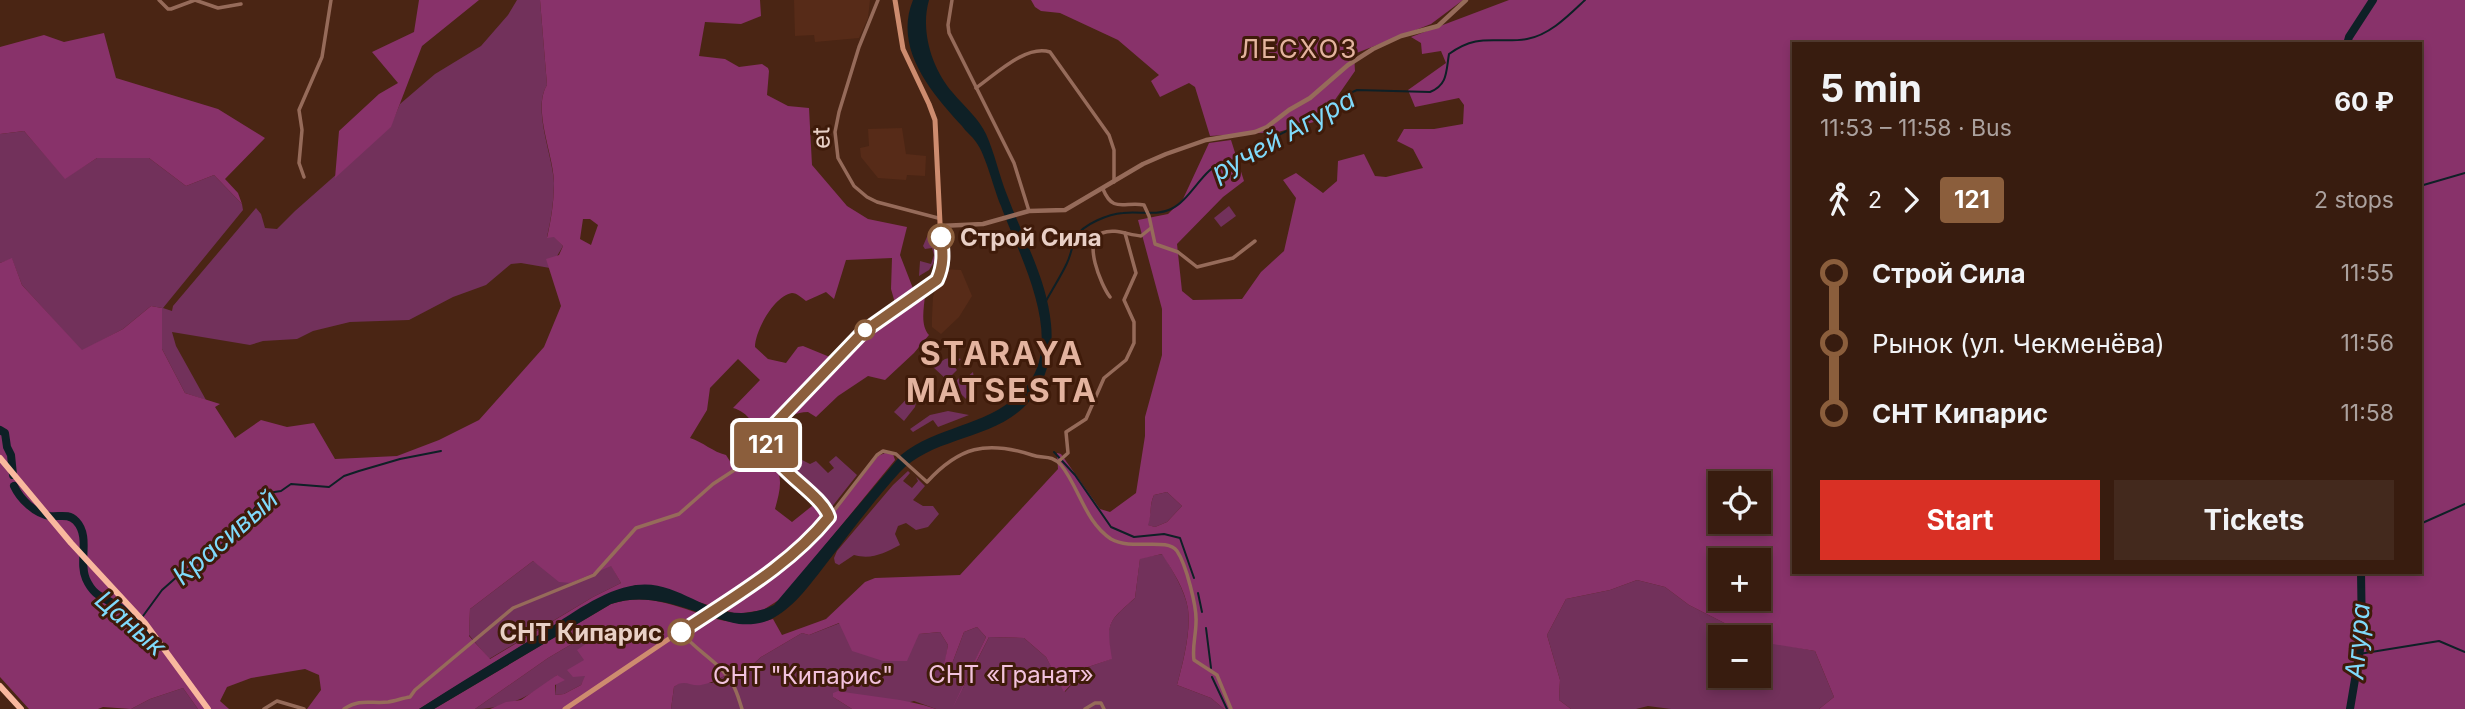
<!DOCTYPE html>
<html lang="en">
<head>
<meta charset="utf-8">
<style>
	body { margin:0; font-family:Inter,sans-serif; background:#43291d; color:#f1f3f6; height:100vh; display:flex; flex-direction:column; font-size:26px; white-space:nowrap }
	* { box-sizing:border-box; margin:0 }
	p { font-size:23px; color:#aba19e }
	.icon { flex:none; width:38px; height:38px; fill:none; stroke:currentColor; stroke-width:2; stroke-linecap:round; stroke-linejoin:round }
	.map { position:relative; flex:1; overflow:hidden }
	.details { position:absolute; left:1792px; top:42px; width:630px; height:532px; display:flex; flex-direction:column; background:#381c0f; border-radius:0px; box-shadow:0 4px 10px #0003,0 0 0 2px #523a2f }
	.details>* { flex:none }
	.badge { padding:0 14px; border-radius:5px; font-size:24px; line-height:46px }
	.controls { position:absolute; left:1708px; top:471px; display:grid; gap:14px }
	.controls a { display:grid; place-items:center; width:63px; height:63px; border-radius:0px; background:#381c0f; box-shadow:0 4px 10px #0003,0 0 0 2px #523a2f; font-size:35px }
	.map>.badge { position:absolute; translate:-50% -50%; box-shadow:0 0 0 4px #fff }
	.legs { display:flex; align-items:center; gap:10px; height:77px; padding:0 28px; font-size:23px }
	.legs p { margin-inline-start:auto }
	.headline { display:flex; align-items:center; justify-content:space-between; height:119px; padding:0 28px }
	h1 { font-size:38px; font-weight:700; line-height:52px }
	.action { display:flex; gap:14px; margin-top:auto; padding:14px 28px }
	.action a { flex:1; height:80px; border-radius:0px; background:#d93025; color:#fff; font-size:28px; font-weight:700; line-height:80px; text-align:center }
	.action a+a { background:#43291d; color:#f1f3f6 }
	ul { padding:0 28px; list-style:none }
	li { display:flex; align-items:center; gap:24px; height:70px; font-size:26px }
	li i { display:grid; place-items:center; width:10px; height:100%; margin:0 9px; background:currentColor }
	li i::after { content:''; width:18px; height:18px; margin:-9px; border:5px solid; border-radius:50%; background:#381c0f }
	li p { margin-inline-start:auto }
	li:first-child i { background:linear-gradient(#0000 50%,currentColor 0) }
	li:last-child i { background:linear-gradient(currentColor 50%,#0000 0) }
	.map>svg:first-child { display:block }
	.built { fill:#572b18 }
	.green { fill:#72315b }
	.forest { fill:#88326a; fill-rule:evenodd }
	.water { fill:#0e2026 }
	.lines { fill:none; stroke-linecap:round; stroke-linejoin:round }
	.stream { stroke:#0e2026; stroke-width:2 }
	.river { stroke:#0e2026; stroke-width:8 }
	.minor { stroke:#966b5a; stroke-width:3.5 }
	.tertiary { stroke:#966b5a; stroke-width:4.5 }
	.secondary { stroke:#ce8c6f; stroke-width:5 }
	.trunk { stroke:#f9b89e; stroke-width:6 }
	.line-1-casing { stroke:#fff; stroke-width:16 }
	.line-1 { stroke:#8b5e3c; stroke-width:10 }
	.stop-1-dot { fill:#fff; stroke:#8b5e3c; stroke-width:3.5 }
	.labels { text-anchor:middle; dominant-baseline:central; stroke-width:6; stroke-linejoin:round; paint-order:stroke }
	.street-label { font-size:24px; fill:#e9d0c6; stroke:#3f1b0a }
	.stop-label { font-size:24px; font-weight:bold; fill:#e9d0c6; stroke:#3f1b0a; text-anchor:start }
	.park-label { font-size:24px; fill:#f2c2dd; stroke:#3f1b0a }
	.neighbourhood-label { font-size:26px; letter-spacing:2px; fill:#e3b39f; stroke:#3f1b0a }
	.water-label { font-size:26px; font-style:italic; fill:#7fdafb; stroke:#3f1b0a }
	.district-label { font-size:32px; font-weight:bold; letter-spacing:2px; fill:#e3b39f; stroke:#3f1b0a }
</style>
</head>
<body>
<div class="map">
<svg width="2465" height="709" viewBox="0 0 2465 709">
	<rect width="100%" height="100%" fill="#4a2514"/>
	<g class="built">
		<polygon points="794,0 870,0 868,18 859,38 815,42 814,35 795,36"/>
		<polygon points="902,128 906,154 926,156 925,176 907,175 906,180 878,178 861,157 860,148 869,146 868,129"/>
		<polygon points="942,269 961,270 972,296 959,317 941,334 932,327 932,317 933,297"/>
	</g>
	<g class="green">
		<path d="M517,0H540L547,85C532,109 553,156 554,183C554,201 551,219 547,237L554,236L563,246L550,268L521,263L511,264L486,285L453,297L409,320L350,322L313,331L297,339L263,341L250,345L172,332L176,346L206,400L185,393L162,349V308L151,306L123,329L82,351L22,285L12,259L0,263V134L24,131L65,178L97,158H149L186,186L214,175L242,204L243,210L163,308L172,311L173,306L256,208L261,214L265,228L277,229L295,211L390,127L400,104L435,74L481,46L508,15Z"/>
		<polygon points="1229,206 1236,216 1221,227 1214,218"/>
		<polygon points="929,232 936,232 939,259 936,259 929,270 919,276 920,261 931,264 934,255 932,248 925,249 923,246"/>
		<polygon points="954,357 961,359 954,366 957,370 947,380 933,367 945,359"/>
		<polygon points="973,372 975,385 966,399 952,385 962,375 966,378"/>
		<polygon points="920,385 915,407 904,421 894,412"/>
		<polygon points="948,411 969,415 938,427 933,420 913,432 910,429 930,415"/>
		<polygon points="836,456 857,475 831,508 791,470 802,460 810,464 816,461 828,473 834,468 829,462"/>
		<path d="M908,471L910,473L903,481L912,488L918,481L916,477L925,486L913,500L923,506H933L939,514L928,527L916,530L906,523L898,526L895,534L900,545C884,553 872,560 854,555L839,565L835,563L834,558L837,551L893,485Z"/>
		<path d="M1167,492L1182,506L1167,522L1155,527L1147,525C1152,515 1149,505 1154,495Z"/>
		<path d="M1163,554C1172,570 1185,590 1188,609C1191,631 1183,663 1177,685L1211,698L1224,709H936L914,701L884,709L833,697L852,709H671L674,687L679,683H712L728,674L738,678L761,657L802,633L809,635L840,623L919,634L940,632L948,645L944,670L950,669L964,632L977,627L986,637L962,690L989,637L1024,638L1046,657L1065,692L1088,667L1111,659C1106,622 1108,622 1135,598L1140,558Z"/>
		<polygon points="533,561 571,583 611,565 621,583 593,597 489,659 469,635 470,609"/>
		<polygon points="1637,580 1665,587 1689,605 1752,637 1720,637 1720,676 1759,676 1759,640 1815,651 1834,697 1819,709 1671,709 1648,706 1636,709 1571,709 1559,700 1560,680 1547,635 1566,599 1610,590"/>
		<path d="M582,638L591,640L584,659L586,676L581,685L564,694L555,695L557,675C535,695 505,709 475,709L548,658Z"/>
		<polygon points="183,688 198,709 131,709 150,699"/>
	</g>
	<g class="forest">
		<polygon points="419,0 479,0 422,46 391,127 335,178 339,131 379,94 398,83 372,52 414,32"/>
		<path d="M540,0H760L761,16L741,24L705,22L699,56L725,59L739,67L762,64L768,68L769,71L767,95L788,106L809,108L812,165L847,206L868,219L907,227L900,255L914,291L895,303L891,289L892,258L846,260L834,299L826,292L806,301C802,298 797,293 792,293C774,296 755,331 755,347L768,359L786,363L798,347L803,346L842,362L866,338L925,295C924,308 920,325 929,335L914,353L885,380L868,376L838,396L816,417L808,412C782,413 781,429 776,448L773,449C759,437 753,413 733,408L760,380L738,359L710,388L707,410L690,438C703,442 713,452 726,455L733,466H738L757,455C786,466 782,484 775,509L792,522L817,502L827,519L878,456L885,453L893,454L895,460L782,598L763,610L737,614L692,600L664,588L649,585H636L604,596L576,612L419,709H307L321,690L319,675L305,669L251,678L227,687L220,701L229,709H198L183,688L150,699L131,709L103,707L98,709H29L0,677V263L12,258L22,285L82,350L123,329L151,306L162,308V349L185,393L220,404L215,407L235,438L261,420L287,427L314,423L335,459L397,456L439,440L479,420L544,347L561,306L546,259L559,255L563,246L554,237L547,238C551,220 554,202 554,183C554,156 532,109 547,85ZM583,219H590L598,225L591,245L580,239ZM533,561L559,582L571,583L611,566L621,583L593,597L490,659L469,636L470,609Z"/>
		<polygon points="1031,0 1463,0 1431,24 1354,54 1355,71 1321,120 1278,132 1210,136 1195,87 1189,83 1160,97 1151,81 1159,75 1118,40 1060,13 1041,11 1035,7"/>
		<path d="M1509,0H2465V709H1819L1834,697L1815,651L1761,642L1759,637H1752L1689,605L1665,587L1637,580L1610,590L1566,599L1547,635L1560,680L1559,700L1571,709H1224L1211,698L1177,685C1183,663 1191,632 1188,609C1185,589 1172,570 1162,554L1140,559L1135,598C1108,622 1106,622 1112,659L1088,667L1064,692L1046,657L1024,638L989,637L952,709L986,637L977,627L964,632L950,669L943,670L948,645L940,632L919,634L907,661H883L852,651L839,623L809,635L802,633L761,657L738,678L728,674C719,679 711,683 701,685C691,687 684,678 674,687L671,709H490L506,702L521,700L557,675L565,680L555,685V695L564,694L581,685L585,676L573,677L567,670L584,660L577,650L590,641L582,638L548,658L475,709H434L611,604C672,584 712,638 773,619L782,635L826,619L865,582L875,578L960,575L1058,469L1057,453L1061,454L1100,509L1110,512L1136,493L1145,436V417L1162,355V309L1138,220L1168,214L1183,199L1209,143L1231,140L1244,181L1223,197L1177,244L1182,291L1193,300L1242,299L1261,272L1284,251L1296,198L1283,180L1296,173L1323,193L1337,181L1338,161L1364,154L1375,176L1386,177L1423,168L1413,149L1397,141L1404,129H1434L1463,124L1464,105L1459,98L1415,107L1408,90L1446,63L1441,51L1422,54L1421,43L1411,37ZM1794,44H2420V572H1794ZM1720,483H1759V522H1720ZM1167,492L1182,506L1167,522L1155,527L1148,525C1152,515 1149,505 1154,495ZM1720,560H1759V598H1720Z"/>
		<polygon points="104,33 116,78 218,109 265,138 225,179 238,193 242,204 214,175 186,186 149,158 97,158 65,179 24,131 0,134 0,47 44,35 64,42"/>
		<path d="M838,691C871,697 905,698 936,709H852L833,697V693Z"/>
	</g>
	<path class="water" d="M913,0H929C920,31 932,69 953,93C964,106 979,119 986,134C995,154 999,175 1007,195C1022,236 1047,279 1051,324C1054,353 1046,386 1024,407C988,441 932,437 899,473C873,502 850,533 826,564C812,582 795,606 775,617C764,624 751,625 739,624C696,615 655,589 611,604L434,709H419C459,683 501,658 542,633C570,615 602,590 636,585C686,578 715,633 774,605L901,455C940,423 996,427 1029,383C1064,335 1018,253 1001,206C994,190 986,155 976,142C972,136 966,132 962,126C932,93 893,49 913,0Z"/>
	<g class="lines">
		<g class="stream">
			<polyline points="2420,186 2465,173"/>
			<path d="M1046,301C1053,288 1061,276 1067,263C1071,255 1072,245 1076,237C1083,224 1109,214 1123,213C1138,211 1157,216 1171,209C1185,203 1197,182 1209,171C1223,158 1243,161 1259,154L1269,140L1332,108L1346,95L1357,90L1430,92C1448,85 1446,71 1449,54C1479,32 1496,44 1527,39C1550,35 1569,15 1585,0"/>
			<polyline points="1054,452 1075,475 1111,527 1134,537 1164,534 1180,538 1194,578"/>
			<polyline points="2420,524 2465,504"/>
			<polyline points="1198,593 1202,612"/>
			<polyline points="143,616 162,590 179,575 215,551 243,526 258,503 268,493 281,491 291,484 329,487 344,476 359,471 400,459 441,451"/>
			<polyline points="1206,628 1211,668"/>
			<polyline points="2359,654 2439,641 2465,652"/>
			<polyline points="1212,677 1227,709"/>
		</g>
		<g class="river">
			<polyline points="2347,44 2349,37 2373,0"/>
			<polyline points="0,430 5,433 7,447 11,455 13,475"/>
			<path d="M14,486C20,499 35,514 50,516C60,517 68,513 76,521C91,537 78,561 86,579C95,599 106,597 122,609C135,618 146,632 158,642"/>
			<polyline points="2350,709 2362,638 2361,572"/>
		</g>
		<g class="minor">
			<polyline points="159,0 168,9 171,9 195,0 218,8 241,4"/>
			<polyline points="878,0 859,47 839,112 835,132 838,158 854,186 867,197 877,202 938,218"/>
			<polyline points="952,0 948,25 949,33 1014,163 1029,211"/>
			<path d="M976,88C995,75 1026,44 1050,52L1109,135L1114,150V182"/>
			<polyline points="304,177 299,163 302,130 299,110 322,57 331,0"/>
			<path d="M1103,189C1113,214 1125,201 1144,205L1149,216L1155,244L1178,252L1197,267L1233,258L1255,241"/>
			<path d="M1110,297C1101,285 1082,240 1102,233C1115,228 1128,235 1141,236L1151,228"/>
			<polyline points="1059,461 1068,453 1066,432 1086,419 1104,378 1126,360 1134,343 1134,322 1124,300 1136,273 1125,233"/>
			<path d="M829,517L877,455L883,451L896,454L927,482C959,447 986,440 1032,455C1043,459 1051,454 1061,465C1079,487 1085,522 1111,539C1132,551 1167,537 1177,551C1186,564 1197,607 1196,622C1196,635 1192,647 1194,660L1217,675L1231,709"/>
			<path d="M681,632C696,651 720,662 732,683C737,691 739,700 742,709"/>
			<polyline points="264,709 277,701 304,709"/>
			<path d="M344,709C360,698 371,704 388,702C395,701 403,698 410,697L415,690L513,608L594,575L636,528L679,514L713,484L739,467L770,454"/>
			<polyline points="1085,709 1095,703 1101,703 1104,709"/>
		</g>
		<polyline class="tertiary" points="940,226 983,224 1029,211 1065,210 1143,164 1166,154 1206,140 1255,132 1267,127 1289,110 1310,98 1348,65 1373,49 1401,36 1438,26 1466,0"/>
		<path class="secondary" d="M565,709L789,558L807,543L829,517C820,489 754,460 769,430L862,332L937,280L942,264L935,120L929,104L903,49L895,0"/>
		<g class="trunk">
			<polyline points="0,458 71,543 145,623 208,709"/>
			<polyline points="0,686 21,709"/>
		</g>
	</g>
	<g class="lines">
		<defs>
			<path id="line-1" d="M681,632C733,597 789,566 829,517C820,489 754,461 769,430L863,332L937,280C944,265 943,253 941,237"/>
		</defs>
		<use href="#line-1" class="line-1-casing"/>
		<use href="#line-1" class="line-1"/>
	</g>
	<g class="stop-1-dot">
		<circle cx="941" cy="237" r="12"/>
		<circle cx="865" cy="330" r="9"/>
		<circle cx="681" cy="632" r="12"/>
	</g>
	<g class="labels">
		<g class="street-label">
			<text transform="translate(821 138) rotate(-91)">et</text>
		</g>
		<g class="stop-label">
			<text x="960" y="237">Строй Сила</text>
			<text x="662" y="632" text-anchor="end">СНТ Кипарис</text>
		</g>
		<g class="park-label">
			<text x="1011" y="674">СНТ «Гранат»</text>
			<text x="803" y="675">СНТ "Кипарис"</text>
		</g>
		<g class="neighbourhood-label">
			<text x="1299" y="48">ЛЕСХОЗ</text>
		</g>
		<g class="water-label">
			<text transform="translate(1283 135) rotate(-29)">ручей Агура</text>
			<text transform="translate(225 537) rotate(-41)">Красивый</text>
			<text transform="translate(131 623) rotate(41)">Цанык</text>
			<text transform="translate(2357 641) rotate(-85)">Агура</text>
		</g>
		<g class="district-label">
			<text x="1002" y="353">STARAYA<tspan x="1002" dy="37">MATSESTA</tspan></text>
		</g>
	</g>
</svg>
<div class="controls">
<a><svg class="icon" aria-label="locate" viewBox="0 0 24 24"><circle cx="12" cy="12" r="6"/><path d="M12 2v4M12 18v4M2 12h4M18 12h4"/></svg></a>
<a>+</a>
<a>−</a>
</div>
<b class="badge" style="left:766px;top:445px;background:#8b5e3c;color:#fff">121</b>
<section class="details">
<div class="headline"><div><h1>5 min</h1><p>11:53 – 11:58 · Bus</p></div><b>60 ₽</b></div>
<div class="legs"><svg class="icon" aria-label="walk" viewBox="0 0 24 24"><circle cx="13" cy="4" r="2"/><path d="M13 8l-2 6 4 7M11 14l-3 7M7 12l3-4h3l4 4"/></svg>2<svg class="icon" aria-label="forward" viewBox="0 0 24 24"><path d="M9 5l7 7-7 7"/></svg><b class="badge" style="background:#8b5e3c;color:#fff">121</b><p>2 stops</p></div>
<ul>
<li><i style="color:#8b5e3c"></i><b>Строй Сила</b><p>11:55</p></li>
<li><i style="color:#8b5e3c"></i><span>Рынок (ул. Чекменёва)</span><p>11:56</p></li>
<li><i style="color:#8b5e3c"></i><b>СНТ Кипарис</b><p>11:58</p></li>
</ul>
<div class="action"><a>Start</a><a>Tickets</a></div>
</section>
</div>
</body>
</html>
